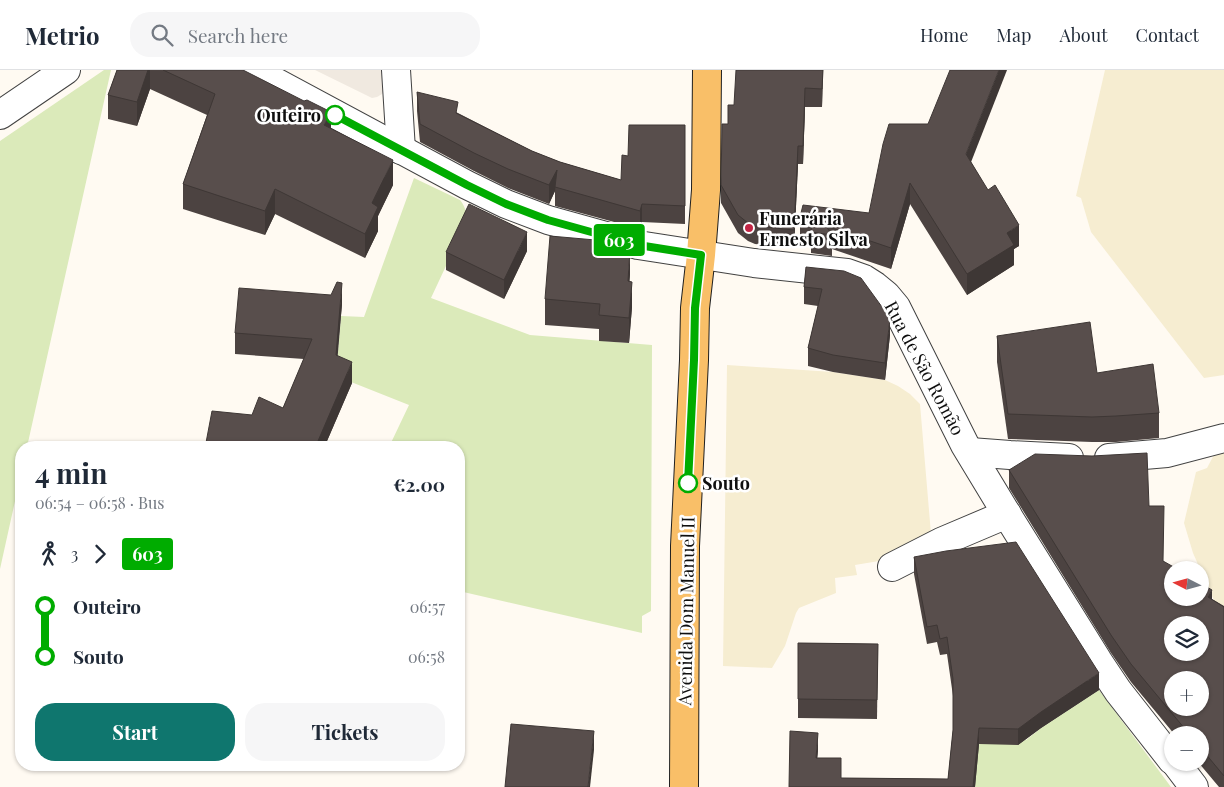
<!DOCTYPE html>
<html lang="en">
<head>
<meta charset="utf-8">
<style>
	body { margin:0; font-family:"Playfair Display",serif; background:#f6f6f7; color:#1f2937; height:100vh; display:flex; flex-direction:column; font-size:19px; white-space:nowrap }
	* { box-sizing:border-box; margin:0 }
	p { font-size:16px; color:#747a83 }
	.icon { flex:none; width:28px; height:28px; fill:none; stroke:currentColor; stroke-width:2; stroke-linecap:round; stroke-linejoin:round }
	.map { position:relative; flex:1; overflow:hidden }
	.sheet { position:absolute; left:15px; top:371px; width:450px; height:330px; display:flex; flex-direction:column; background:#fff; border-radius:20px; box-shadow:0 1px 4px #0004 }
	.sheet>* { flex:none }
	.badge { padding:0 10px; border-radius:4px; font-size:18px; line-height:32px }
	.needle { width:32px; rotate:276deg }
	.tools { position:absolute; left:1164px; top:491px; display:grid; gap:10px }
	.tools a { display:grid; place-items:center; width:45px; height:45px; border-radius:50%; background:#fff; box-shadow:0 1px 4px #0004; font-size:25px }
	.map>.badge { position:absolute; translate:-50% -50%; box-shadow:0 0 0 2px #fff }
	.legs { display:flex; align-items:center; gap:8px; height:55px; padding:0 20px; font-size:16px }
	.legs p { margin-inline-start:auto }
	.summary { display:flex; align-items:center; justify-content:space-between; height:85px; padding:0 20px }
	h1 { font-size:28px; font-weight:700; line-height:38px }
	.primary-button { display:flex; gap:10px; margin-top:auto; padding:10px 20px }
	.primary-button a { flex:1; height:58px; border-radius:20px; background:#0f766e; color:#fff; font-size:20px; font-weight:700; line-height:58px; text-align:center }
	.primary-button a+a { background:#f6f6f7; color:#1f2937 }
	ul { padding:0 20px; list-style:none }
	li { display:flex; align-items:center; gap:18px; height:50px; font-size:19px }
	li i { display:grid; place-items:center; width:8px; height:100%; margin:0 6px; background:currentColor }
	li i::after { content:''; width:12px; height:12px; margin:-6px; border:4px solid; border-radius:50%; background:#fff }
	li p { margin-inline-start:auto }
	li:first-child i { background:linear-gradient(#0000 50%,currentColor 0) }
	li:last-child i { background:linear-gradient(currentColor 50%,#0000 0) }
	header { display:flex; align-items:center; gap:30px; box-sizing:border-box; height:70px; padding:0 25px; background:#fff; border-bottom:1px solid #e0e1e3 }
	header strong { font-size:24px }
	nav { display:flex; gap:28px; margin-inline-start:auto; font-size:18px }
	.search { width:350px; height:45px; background:#f6f6f7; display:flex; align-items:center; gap:12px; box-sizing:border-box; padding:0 18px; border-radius:20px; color:#747a83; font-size:19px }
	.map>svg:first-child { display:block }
	.farmland { fill:#f6edd1 }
	.green { fill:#dbeaba }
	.plaza { fill:#f0e9e0 }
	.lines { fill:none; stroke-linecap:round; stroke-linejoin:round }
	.minor-casing { stroke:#424242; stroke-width:30 }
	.primary-casing { stroke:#202020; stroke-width:30 }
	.minor { stroke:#fff; stroke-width:28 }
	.primary { stroke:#f9bf68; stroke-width:28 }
	.wall { fill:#4c4341 }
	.shaded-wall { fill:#3e3735 }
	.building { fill:#584e4c; stroke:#3e3735; fill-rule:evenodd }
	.line-1-casing { stroke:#fff; stroke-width:11 }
	.line-1 { stroke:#00ac00; stroke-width:8 }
	.stop-1-dot { fill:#fff; stroke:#00ac00; stroke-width:2.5 }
	.poi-dot { fill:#c22545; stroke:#fff; stroke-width:2 }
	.labels { text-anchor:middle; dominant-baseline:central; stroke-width:5; stroke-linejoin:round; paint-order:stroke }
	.stop-label { font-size:18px; font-weight:bold; fill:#0f0f0f; stroke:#fff; text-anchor:end }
	.poi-label { font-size:18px; font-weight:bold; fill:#0f0f0f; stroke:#fff; text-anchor:start }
	.street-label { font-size:18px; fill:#0f0f0f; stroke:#fff }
</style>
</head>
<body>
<header>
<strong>Metrio</strong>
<div class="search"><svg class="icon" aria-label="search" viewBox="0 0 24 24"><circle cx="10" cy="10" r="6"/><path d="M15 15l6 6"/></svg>Search here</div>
<nav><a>Home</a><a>Map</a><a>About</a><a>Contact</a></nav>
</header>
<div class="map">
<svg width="1224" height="717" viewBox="0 0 1224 717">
	<rect width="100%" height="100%" fill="#fffaf2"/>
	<g class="farmland">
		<polygon points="1105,0 1224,0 1224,305 1204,308 1091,162 1081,128 1076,126"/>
		<polygon points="727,295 833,302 885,310 898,316 910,324 920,334 931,464 879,491 855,495 857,505 835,508 836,523 799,538 796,543 785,576 772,598 723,596"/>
		<polygon points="1224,378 1224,543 1216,535 1193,483 1184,453 1196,402 1207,398 1215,383"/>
	</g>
	<g class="green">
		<polygon points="104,0 111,0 27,377 21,378 21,404 0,499 0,71"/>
		<path d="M414,108L460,130C465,136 467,143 467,151L431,228L530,265L652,275L651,541L642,546V563L459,521V378L389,377L409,335L336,306L341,246L364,247Z"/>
		<polygon points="1099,620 1171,717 975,717 976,705 953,674 1026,670 1041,658"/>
	</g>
	<polygon class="plaza" points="315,0 386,0 386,20 382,24 377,27 372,28"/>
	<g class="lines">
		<defs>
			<g id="minor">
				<polyline points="253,0 467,115 506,134 548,150 638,175 754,193 847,203 864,209 875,216 886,225 896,237 965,375 1011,451 1098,591 1118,621 1172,690"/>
				<polyline points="396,0 401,80"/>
				<polyline points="0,45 66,0"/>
				<polyline points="970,382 1010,385 1069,388"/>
				<polyline points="1109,388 1167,383 1224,368"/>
				<polyline points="892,497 941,472 1007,444"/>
				<polyline points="1175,692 1194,717"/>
			</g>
			<polyline id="primary" points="684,717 685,476 694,290 695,238 701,185 706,120 707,0"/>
		</defs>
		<use href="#minor" class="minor-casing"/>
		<use href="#primary" class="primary-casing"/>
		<use href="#minor" class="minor"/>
		<use href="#primary" class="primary"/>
	</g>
	<g class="wall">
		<polygon points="117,0 243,0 331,59 393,115 378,146 378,161 365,188 275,144 265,165 183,139 183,114 207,45 150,19 137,56 108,49 108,25"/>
		<polygon points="823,0 822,37 805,37 803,94 798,94 794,178 755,174 748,171 738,163 721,133 721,115 728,54 734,35"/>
		<polygon points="417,22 532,81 560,92 621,110 628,86 685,55 685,154 642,152 640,159 555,136 555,121 549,134 508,118 474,101 420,72 417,41"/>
		<polygon points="928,54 971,92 1019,176 1014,179 1014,195 967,225 910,134 891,199 832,179 832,186 811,183 811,171 800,168 800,147 869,143"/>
		<polygon points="618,178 630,204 629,212 632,237 629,273 599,271 599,259 545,255 545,229"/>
		<polygon points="527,181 504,229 446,200 446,182"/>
		<polygon points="806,197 890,265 885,310 833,302 808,296 808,278 818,236 804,234 804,217"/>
		<polygon points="342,234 337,286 352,313 324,378 252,345 283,338 304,289 235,284 235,263"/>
		<polygon points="997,266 1097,303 1159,343 1159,368 1116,372 1092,372 1008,369 997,292"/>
		<polygon points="1092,386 1149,436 1163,491 1212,529 1224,536 1224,717 1219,717 1198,692 1200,692 1200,665 1175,665 1131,612 1111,583 1009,418 1009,400"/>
		<polygon points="914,487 1099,620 1041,658 1018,675 979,674 975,717 789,717 818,680 817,688 841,708 948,709 953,660 953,626 947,584 940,585 937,572 927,574 914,504"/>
		<polygon points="798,573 878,574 877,649 798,648"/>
	</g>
	<g class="shaded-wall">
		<polygon points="148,0 150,0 150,19 137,56 137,32"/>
		<polygon points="823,0 822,37 822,19"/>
		<polygon points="999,0 1007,0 966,105 966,84"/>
		<polygon points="805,18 805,37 803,94 803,76"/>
		<polygon points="331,42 331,66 324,55"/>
		<polygon points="798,76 798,94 794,178 794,160"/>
		<polygon points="393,90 393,115 378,146 378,161 365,188 365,164 372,133"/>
		<polygon points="557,100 555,121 549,134 549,115"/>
		<polygon points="910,113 910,134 891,199 891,178"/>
		<polygon points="275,119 275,144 265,165 265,141"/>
		<polygon points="642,134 642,152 640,159 640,141"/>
		<polygon points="1019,155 1019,176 1014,179 1014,195 967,225 967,204 1007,163"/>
		<polygon points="527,162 527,181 504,229 504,210"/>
		<polygon points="630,179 630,204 628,237 628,211"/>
		<polygon points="632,212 632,237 629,273 629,248"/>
		<polygon points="342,213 342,234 336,306 336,285"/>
		<polygon points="890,248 890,265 885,310 885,293"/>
		<polygon points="352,292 352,313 324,378 315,378"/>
		<polygon points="1212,520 1212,538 1208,527"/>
		<polygon points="1099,603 1099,620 1041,658 1018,675 1018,659 1041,642"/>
		<polygon points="979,658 979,674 975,717 973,717"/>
		<polygon points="594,661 594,680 590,717 588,717"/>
		<polygon points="818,663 818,680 816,705 816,688"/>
	</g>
	<g class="building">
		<polygon points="117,0 148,0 137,32 108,25"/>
		<polygon points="163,0 243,0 304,31 307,30 331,42 324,55 393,90 372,133 378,137 365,164 275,119 265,141 183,114 215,24"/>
		<polygon points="736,0 823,0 822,19 805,18 803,76 798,76 794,160 755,156 748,153 738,145 721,115 722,54 728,54 728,35 734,35"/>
		<polygon points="950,0 999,0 966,84 988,120 995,115 1019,155 1007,163 1014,175 967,204 910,113 891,178 826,156 832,165 811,162 812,151 800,147 803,135 869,143 883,74 889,54 928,54"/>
		<polygon points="417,22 458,32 456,43 532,81 560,92 621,110 622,85 628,86 629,55 685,55 685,136 642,134 640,141 555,117 557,100 549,115 508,99 474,83 420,54"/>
		<polygon points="469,134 527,162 504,210 446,182"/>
		<polygon points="550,166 618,172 618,178 630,179 628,211 632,212 629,248 599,245 600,234 545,229"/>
		<polygon points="806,197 844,201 861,208 890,248 885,293 833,285 808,278 822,219 804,217"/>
		<polygon points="337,212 342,213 336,285 352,292 315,378 205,378 212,341 252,345 259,327 283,338 312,269 235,263 239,218 331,225"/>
		<polygon points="1090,252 1097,303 1153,294 1159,343 1116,346 1092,347 1008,344 997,266"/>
		<path d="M1147,383L1149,436H1164L1163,491L1179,500H1172V528H1200V513L1212,520L1208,527L1224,537V706L1200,677V665H1190L1131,594L1111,565L1009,400L1035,384L1092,386ZM1172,555H1200V582H1172ZM1172,610H1200V638H1172Z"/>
		<polygon points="1016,472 1099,603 1041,642 1018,659 979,658 973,717 789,717 790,661 818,663 816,688 841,688 841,708 948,709 953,660 953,609 947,567 940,569 937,555 927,557 914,487 946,481"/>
		<polygon points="798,573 878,574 877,630 798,629"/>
		<polygon points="511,654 594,661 588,717 505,717"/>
	</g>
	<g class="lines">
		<defs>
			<polyline id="line-1" points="335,45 467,115 506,134 548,150 638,175 701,185 695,238 694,290 688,413"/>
		</defs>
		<use href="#line-1" class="line-1-casing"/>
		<use href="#line-1" class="line-1"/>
	</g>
	<g class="stop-1-dot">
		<circle cx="335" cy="45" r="9"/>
		<circle cx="688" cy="413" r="9"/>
	</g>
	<circle class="poi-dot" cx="749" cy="158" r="5"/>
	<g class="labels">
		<g class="stop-label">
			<text x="321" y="45">Outeiro</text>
			<text x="702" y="413" text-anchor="start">Souto</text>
		</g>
		<g class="poi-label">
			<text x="759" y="148">Funerária<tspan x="759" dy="21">Ernesto Silva</tspan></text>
		</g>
		<g class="street-label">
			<text transform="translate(925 298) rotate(62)">Rua de São Romão</text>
			<text transform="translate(686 541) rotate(-89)">Avenida Dom Manuel II</text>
		</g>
	</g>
</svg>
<div class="tools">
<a><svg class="needle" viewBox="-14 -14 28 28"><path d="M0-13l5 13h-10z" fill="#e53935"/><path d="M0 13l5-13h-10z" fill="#747a83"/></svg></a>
<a><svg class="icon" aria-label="layers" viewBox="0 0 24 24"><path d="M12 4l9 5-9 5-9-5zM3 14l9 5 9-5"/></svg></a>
<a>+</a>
<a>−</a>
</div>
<b class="badge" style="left:619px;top:170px;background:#00ac00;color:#fff">603</b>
<section class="sheet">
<div class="summary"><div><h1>4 min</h1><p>06:54 – 06:58 · Bus</p></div><b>€2.00</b></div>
<div class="legs"><svg class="icon" aria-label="walk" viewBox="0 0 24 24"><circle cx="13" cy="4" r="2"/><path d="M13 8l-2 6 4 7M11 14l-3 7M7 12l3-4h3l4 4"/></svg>3<svg class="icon" aria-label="forward" viewBox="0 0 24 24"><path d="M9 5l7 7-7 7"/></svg><b class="badge" style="background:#00ac00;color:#fff">603</b></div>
<ul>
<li><i style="color:#00ac00"></i><b>Outeiro</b><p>06:57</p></li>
<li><i style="color:#00ac00"></i><b>Souto</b><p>06:58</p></li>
</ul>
<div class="primary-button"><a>Start</a><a>Tickets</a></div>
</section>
</div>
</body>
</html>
